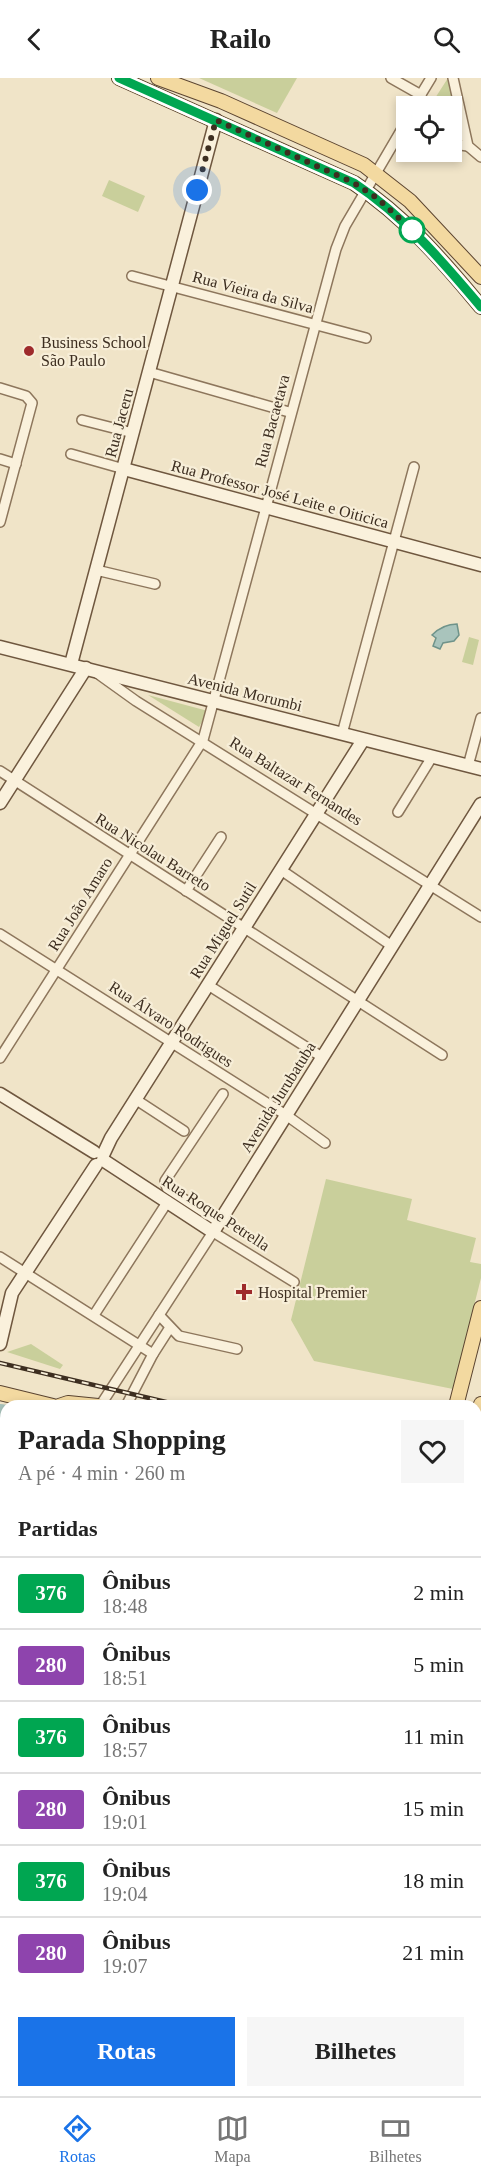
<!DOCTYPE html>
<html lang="pt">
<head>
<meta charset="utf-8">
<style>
	body { margin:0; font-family:"Times New Roman",serif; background:#f6f6f6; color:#222; height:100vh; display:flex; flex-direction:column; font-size:22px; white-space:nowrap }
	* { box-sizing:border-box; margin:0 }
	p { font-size:20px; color:#767676 }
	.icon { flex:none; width:33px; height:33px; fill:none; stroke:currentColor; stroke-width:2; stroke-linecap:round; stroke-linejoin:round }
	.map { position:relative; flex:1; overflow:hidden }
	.side { position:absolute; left:0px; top:1322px; width:482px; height:698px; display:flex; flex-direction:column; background:#fff; border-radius:18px 18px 0 0; box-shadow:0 3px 9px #0003 }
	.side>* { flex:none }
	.badge { padding:0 12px; border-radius:4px; font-size:21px; line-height:39px }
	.fabs { position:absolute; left:396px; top:18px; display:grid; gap:12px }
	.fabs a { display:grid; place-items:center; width:66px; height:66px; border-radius:0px; background:#fff; box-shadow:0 3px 9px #0003; font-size:30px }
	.you { position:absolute; width:30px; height:30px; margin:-15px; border:4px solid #fff; border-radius:50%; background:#1a73e8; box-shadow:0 0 0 9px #1a73e833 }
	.map>.badge { position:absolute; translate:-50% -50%; box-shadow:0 0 0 3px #fff }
	h2 { padding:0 18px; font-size:22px; line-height:54px }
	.round { display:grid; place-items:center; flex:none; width:63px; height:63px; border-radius:0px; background:#f6f6f6 }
	.headline { display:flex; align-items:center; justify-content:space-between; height:102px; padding:0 18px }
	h1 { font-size:28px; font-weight:600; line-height:45px }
	.primary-button { display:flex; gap:12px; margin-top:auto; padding:12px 18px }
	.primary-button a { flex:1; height:69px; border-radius:0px; background:#1a73e8; color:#fff; font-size:24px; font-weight:600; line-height:69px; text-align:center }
	.primary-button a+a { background:#f6f6f6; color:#222 }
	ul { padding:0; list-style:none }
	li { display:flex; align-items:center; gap:18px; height:72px; padding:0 18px; border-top:2px solid #e0e0e0 }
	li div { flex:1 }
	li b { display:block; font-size:22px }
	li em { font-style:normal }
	li .badge { min-width:66px; font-weight:700; text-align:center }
	header { display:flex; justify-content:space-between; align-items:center; height:78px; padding:0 18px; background:#fff; font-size:27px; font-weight:600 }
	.tab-bar { display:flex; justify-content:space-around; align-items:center; height:84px; border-top:2px solid #e0e0e0; background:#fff; font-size:16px; color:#767676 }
	.tab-bar a { display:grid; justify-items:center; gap:3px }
	.tab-bar .selected { color:#1a73e8 }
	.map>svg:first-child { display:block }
	.green { fill:#c9cf9b }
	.water { fill:#a9c4bc; stroke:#6f938a; stroke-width:1.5 }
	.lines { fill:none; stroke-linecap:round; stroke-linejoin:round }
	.river { stroke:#a9c4bc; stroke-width:14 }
	.street-casing { stroke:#8d765c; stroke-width:12 }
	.secondary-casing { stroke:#6f573f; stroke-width:15 }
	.primary-casing { stroke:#5b4430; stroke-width:16 }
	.street { stroke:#faf1dc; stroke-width:9 }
	.secondary { stroke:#faf1dc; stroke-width:12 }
	.primary { stroke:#f3d9a0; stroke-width:14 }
	.rail-casing { stroke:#3d2e20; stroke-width:4.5 }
	.rail { stroke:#f7eed8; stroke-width:2; stroke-dasharray:7; stroke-linecap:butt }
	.line-casing { stroke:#fff; stroke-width:14 }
	.line { stroke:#00a651; stroke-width:9 }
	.walk { stroke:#3d2e20; stroke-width:6; stroke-dasharray:0 10.8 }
	.stop-dot { fill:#fff; stroke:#00a651; stroke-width:3 }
	.poi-dot { fill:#9e2a2b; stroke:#f7eed8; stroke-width:2 }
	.labels { text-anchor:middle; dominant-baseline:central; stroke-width:4.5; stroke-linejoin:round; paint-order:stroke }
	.street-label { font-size:16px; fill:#3d2e20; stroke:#f7eed8 }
	.poi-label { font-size:16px; fill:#3d2e20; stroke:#f7eed8; text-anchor:start }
</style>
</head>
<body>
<header><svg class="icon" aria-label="back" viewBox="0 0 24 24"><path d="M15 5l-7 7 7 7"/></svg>Railo<svg class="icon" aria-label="search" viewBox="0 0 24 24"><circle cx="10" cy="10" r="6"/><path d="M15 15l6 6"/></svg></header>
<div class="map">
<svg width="481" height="2018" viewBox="0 0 481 2018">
	<rect width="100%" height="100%" fill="#f0e4c8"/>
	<g class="green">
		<polygon points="199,0 297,0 277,35"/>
		<polygon points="448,0 461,55 456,60 452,59 452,28 430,28"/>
		<polygon points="109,102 145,118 138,134 102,118"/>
		<polygon points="469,559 479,562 473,587 462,584"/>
		<polygon points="148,617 208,633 199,649"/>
		<polygon points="326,1101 412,1121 407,1142 476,1160 470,1184 481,1186 481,1200 453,1311 314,1283 291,1242"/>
		<polygon points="31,1266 63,1287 60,1291 7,1274"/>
	</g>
	<path class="water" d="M457,546L459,557L454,563L443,565L440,571L433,568L436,560L432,557C439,550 446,546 457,546Z"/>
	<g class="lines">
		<polyline class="river" points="0,1333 6,1334"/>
		<defs>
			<g id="street">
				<polyline points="391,0 421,17"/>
				<polyline points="453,0 468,68 481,79"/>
				<polyline points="414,28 431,0"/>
				<polyline points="452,66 468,68"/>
				<polyline points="132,198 366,260"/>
				<polyline points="149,294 289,334"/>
				<polyline points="0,310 26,318 32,325 0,444"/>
				<polyline points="82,342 133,355"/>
				<polyline points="71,376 124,391"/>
				<polyline points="0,381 16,386"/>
				<polyline points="96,492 155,506"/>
				<polyline points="97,595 136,623 481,839"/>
				<polyline points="342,656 414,389"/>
				<polyline points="468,688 481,640"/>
				<polyline points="0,693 442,977"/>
				<polyline points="398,734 432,679"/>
				<polyline points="281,792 392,868"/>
				<polyline points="186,813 221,759"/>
				<polyline points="0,856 286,1037 325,1065"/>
				<polyline points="208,907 322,979"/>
				<polyline points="0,980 203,662 336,171 345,148 406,44"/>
				<polyline points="135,1021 184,1053"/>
				<polyline points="219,1144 167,1110 165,1103 223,1016"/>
				<polyline points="0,1179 153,1276"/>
				<polyline points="94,1237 168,1123"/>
				<polyline points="159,1237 179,1258 237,1271"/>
				<polyline points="100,1328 213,1154 294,1204"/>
				<polyline points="126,1328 153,1276 169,1251"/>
				<polyline points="0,1452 6,1444"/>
				<polyline points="0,1483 6,1487"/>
				<polyline points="476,1536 481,1537"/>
				<polyline points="0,1559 6,1551"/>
				<polyline points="0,1574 6,1578"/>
				<polyline points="476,1610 481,1612"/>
				<polyline points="476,1683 481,1685"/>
				<polyline points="0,1754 6,1746"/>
				<polyline points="476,1754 481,1756"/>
				<polyline points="481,1876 476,1898 481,1899"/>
				<polyline points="0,1903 6,1908"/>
				<polyline points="0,1940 6,1932"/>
				<polyline points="11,2018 15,2013"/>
				<polyline points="112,2018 116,2013"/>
			</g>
			<g id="secondary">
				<polyline points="124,391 481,487"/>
				<polyline points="0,569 481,691"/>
				<polyline points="71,586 216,42"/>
				<polyline points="0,725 86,590"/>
				<polyline points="0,1016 94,1074"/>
				<polyline points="103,1077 111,1060 363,662"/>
				<polyline points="103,1082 213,1154 481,726"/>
				<polyline points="0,1266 12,1215 96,1087"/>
			</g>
			<g id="primary">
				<path d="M119,0L354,105C404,138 443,183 481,229"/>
				<polyline points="158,0 221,23 364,87 410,123 481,199"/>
				<polyline points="0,1315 53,1328"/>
				<polyline points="59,1328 68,1325 98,1328"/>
				<polyline points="456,1328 481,1230"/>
				<polyline points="476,1346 481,1326"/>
				<polyline points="0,1350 6,1352"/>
				<polyline points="476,1390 481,1390"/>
				<polyline points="476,1416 481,1416"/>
				<polyline points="476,1451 481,1452"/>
				<polyline points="476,1462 481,1463"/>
				<polyline points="278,2018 280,2013"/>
				<polyline points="299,2018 301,2013"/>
			</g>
		</defs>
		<use href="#street" class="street-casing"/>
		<use href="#secondary" class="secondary-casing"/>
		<use href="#primary" class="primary-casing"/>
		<use href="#street" class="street"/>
		<use href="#secondary" class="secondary"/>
		<use href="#primary" class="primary"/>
		<defs>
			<g id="rail">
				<polyline points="0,1285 183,1328"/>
				<polyline points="476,1366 481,1367"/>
				<polyline points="476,1381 481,1381"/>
			</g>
		</defs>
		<use href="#rail" class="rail-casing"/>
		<use href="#rail" class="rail"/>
	</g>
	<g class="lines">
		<defs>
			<path id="line" d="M119,0L354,105C404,138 443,184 481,229"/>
		</defs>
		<use href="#line" class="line-casing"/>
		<use href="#line" class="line"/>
		<polyline class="walk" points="197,112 216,42 354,105 377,120 412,152"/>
	</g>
	<circle class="stop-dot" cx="412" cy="152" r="12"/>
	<g class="poi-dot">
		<circle cx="29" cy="273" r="6"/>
		<path d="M241 1205h6v6h6v6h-6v6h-6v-6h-6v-6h6z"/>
	</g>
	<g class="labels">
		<g class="street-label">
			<text transform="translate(253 214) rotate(15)">Rua Vieira da Silva</text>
			<text transform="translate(272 343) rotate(-75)">Rua Bacaetava</text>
			<text transform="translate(119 345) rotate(-75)">Rua Jaceru</text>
			<text transform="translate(280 416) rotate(15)">Rua Professor José Leite e Oiticica</text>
			<text transform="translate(245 614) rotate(14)">Avenida Morumbi</text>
			<text transform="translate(296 703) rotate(32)">Rua Baltazar Fernandes</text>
			<text transform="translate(153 774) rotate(32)">Rua Nicolau Barreto</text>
			<text transform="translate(80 826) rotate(-58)">Rua João Amaro</text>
			<text transform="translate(223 852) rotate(-58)">Rua Miguel Sutil</text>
			<text transform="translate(171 946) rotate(33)">Rua Álvaro Rodrigues</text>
			<text transform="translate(278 1019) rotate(-58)">Avenida Jurubatuba</text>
			<text transform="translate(216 1135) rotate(33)">Rua Roque Petrella</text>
		</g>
		<g class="poi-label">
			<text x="41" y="264">Business School<tspan x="41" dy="18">São Paulo</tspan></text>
			<text x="258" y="1214">Hospital Premier</text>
		</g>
	</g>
</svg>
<div class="fabs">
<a><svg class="icon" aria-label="locate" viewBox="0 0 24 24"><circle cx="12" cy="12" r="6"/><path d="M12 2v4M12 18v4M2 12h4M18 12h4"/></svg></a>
</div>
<div class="you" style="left:197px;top:112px"></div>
<section class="side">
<div class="headline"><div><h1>Parada Shopping</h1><p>A pé · 4 min · 260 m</p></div><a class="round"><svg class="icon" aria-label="heart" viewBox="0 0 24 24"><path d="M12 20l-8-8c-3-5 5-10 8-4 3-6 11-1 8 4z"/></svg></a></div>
<h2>Partidas</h2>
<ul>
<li><span class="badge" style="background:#00a651;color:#fff">376</span><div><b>Ônibus</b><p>18:48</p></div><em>2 min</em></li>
<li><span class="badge" style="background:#8e44ad;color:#fff">280</span><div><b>Ônibus</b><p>18:51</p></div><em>5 min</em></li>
<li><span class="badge" style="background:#00a651;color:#fff">376</span><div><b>Ônibus</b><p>18:57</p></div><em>11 min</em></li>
<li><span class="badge" style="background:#8e44ad;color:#fff">280</span><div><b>Ônibus</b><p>19:01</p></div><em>15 min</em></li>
<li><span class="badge" style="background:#00a651;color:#fff">376</span><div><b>Ônibus</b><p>19:04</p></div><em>18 min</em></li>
<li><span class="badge" style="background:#8e44ad;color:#fff">280</span><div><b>Ônibus</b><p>19:07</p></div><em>21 min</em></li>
</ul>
<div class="primary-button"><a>Rotas</a><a>Bilhetes</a></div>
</section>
</div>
<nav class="tab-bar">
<a class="selected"><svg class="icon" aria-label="directions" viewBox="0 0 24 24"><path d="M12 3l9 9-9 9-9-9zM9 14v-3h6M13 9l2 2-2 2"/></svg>Rotas</a>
<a><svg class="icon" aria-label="map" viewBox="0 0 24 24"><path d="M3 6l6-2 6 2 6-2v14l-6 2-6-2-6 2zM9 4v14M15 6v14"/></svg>Mapa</a>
<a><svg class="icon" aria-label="tickets" viewBox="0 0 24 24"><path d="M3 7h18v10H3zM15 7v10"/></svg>Bilhetes</a>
</nav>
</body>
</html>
